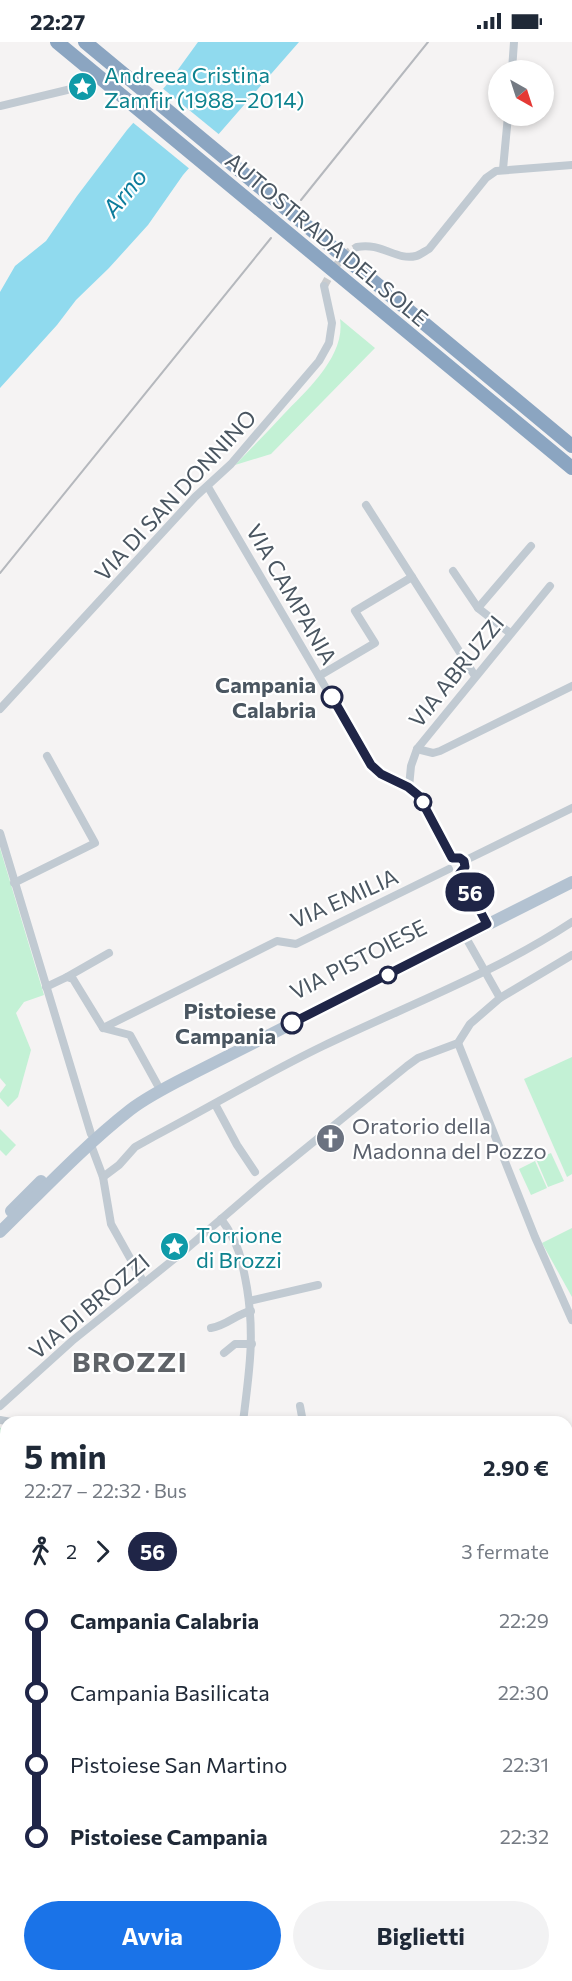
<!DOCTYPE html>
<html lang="it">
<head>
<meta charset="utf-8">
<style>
	body { margin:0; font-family:Commissioner,sans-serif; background:#f2f2f3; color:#1f2937; height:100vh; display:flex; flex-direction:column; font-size:22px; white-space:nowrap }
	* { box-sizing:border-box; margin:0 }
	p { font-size:20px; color:#747a83 }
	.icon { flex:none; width:33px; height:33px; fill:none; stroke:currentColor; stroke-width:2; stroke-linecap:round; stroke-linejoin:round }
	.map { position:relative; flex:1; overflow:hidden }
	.sheet { position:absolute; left:0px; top:1374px; width:573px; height:566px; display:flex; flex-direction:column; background:#fff; border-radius:18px 18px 0 0; box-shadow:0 3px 9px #0003 }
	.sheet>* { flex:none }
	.badge { padding:0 12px; border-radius:20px; font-size:21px; line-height:39px }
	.needle { width:39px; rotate:141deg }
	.fabs { position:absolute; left:488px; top:18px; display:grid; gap:12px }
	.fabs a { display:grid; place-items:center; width:66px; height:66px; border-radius:50%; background:#fff; box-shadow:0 3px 9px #0003; font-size:30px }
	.map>.badge { position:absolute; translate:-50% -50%; box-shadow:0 0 0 3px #fff }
	.legs { display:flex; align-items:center; gap:9px; height:66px; padding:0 24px; font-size:20px }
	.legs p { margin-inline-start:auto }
	.head { display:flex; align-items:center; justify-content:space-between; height:102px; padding:0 24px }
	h1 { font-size:33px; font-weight:700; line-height:45px }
	.action { display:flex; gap:12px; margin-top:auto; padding:12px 24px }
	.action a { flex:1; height:69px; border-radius:36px; background:#1a73e8; color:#fff; font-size:24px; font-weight:700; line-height:69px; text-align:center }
	.action a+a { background:#f2f2f3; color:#1f2937 }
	ul { padding:0 24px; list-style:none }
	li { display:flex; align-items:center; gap:21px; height:72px; font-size:22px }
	li i { display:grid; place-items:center; width:9px; height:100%; margin:0 8px; background:currentColor }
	li i::after { content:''; width:15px; height:15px; margin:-8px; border:4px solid; border-radius:50%; background:#fff }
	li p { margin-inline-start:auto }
	li:first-child i { background:linear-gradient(#0000 50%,currentColor 0) }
	li:last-child i { background:linear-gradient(currentColor 50%,#0000 0) }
	.status { display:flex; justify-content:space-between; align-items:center; height:42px; padding:0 30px; background:#fff; direction:ltr }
	.status svg { height:16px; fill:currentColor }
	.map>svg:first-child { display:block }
	.green { fill:#c3f1d5 }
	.water { fill:#90daee }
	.pier { fill:#f5f3f3 }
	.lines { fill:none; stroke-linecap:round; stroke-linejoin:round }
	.street-tunnel { stroke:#caccce; stroke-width:8; stroke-dasharray:8 4; stroke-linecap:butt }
	.street { stroke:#c1cad2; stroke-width:8 }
	.secondary { stroke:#c1cbd6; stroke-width:10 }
	.primary { stroke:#b3c2d1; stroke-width:12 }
	.highway { stroke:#8ba5c1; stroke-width:14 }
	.rail { stroke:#b5b8bd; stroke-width:2 }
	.line-1-casing { stroke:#fff; stroke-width:14 }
	.line-1 { stroke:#1f2547; stroke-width:9 }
	.stop-1-dot { fill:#fff; stroke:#1f2547; stroke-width:3 }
	.labels { text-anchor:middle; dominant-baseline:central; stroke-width:4.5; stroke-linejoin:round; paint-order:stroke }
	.culture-label { font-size:22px; fill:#0d838f; stroke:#fff; text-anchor:start }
	.street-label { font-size:22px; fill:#4a5661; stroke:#fff }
	.stop-label { font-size:22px; font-weight:bold; fill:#4a5661; stroke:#fff; text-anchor:end }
	.worship-label { font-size:22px; fill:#5b616d; stroke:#fff; text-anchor:start }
	.water-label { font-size:24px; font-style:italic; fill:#0c7c9b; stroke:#fff }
	.district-label { font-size:28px; font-weight:bold; letter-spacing:1.5px; fill:#5f6368; stroke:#fff }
</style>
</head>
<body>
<div class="status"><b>22:27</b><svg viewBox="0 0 49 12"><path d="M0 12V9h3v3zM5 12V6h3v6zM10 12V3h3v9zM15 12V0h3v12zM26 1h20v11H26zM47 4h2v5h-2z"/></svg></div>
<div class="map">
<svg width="572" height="1939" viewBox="0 0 572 1939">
	<rect width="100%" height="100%" fill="#f5f3f3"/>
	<g class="green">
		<path d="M340,277L375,306L271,412L235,423C251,407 267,390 283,373C306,349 346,314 340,277Z"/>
		<polygon points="0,806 44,953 24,960 16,971 31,1008 18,1055 8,1065 0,1056 0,1051 6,1043 0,1036"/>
		<polygon points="572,1015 572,1132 567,1135 524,1037"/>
		<polygon points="0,1087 16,1103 6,1114 0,1108"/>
		<polygon points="551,1111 564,1139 548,1145 536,1117"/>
		<polygon points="535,1119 547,1146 531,1153 519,1127"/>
		<polygon points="572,1186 572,1255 542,1201"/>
		<polygon points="6,1385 6,1455 0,1446 0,1386"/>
		<polygon points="6,1553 6,1686 0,1677 0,1558"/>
	</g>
	<polygon class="water" points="198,0 299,0 183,133 148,183 109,226 76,258 57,283 0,346 0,250 15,224 46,199 77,154 127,88 169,40"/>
	<polygon class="pier" points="161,45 221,94 191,128 131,79"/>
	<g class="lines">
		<path class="street-tunnel" d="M324,244C332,229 342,212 357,205"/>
		<g class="street">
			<polyline points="512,28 514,0"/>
			<polyline points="0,64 67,48 89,40"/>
			<polyline points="503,127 508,74"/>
			<path d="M357,205C382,200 396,219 416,214C420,213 425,209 429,207L486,136L496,129L572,123"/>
			<path d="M208,445L371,723C383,736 402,738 415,750C427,760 444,800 452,816"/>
			<polyline points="366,463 412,535"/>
			<polyline points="453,529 478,566 510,591"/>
			<polyline points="478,566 531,504"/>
			<polyline points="319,634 375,601 355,569 412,535 475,634"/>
			<polyline points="0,667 195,455 231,422 319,319 329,301 332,281 324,244"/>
			<polyline points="417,707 433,711 440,709 572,644"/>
			<polyline points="409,745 411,724 417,707 550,544"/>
			<polyline points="0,791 91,1092"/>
			<polyline points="464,819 572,766"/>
			<polyline points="460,831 487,882"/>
			<polyline points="14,841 95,801 47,714"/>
			<polyline points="465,894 500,956"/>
			<polyline points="67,935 109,911"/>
			<polyline points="46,945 67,935 73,937 103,986 130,993 157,1042"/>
			<polyline points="103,986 277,899 296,902 449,827"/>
			<polyline points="458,1001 535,1195 572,1278"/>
			<polyline points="215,1062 237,1103 255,1130"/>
			<polyline points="91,1103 103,1135 111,1182 144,1241"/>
			<path d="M103,1135L119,1123L135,1105L153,1095C210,1065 265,1032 323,1004C406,964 495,931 572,880"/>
			<path d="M221,1177C239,1201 242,1218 247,1246C255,1295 249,1331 243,1380"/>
			<polyline points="249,1259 318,1243"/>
			<path d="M211,1286C228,1283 236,1272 251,1269"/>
			<polyline points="224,1311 235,1302 252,1302"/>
			<polyline points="0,1364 72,1299 184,1209 263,1141 407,1024 418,1016 458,1001 470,982 500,956 572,913"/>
			<polyline points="300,1364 303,1380"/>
			<polyline points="0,1378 11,1380"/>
			<polyline points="567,1404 572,1399"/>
			<polyline points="0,1453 6,1462"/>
			<polyline points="0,1688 6,1697"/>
			<polyline points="0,1871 6,1871"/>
			<polyline points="249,1934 250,1939"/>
		</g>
		<g class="secondary">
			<polyline points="567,1441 572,1438"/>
			<polyline points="364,1939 364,1934"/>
		</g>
		<g class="primary">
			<polyline points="11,1169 41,1139"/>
			<path d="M0,1190C42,1149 84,1104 130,1068C151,1052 175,1041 198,1029L572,840"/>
		</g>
		<g class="highway">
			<polyline points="57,0 572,426"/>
			<polyline points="85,0 572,404"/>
		</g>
		<g class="rail">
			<polyline points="301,158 428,0"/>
			<polyline points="0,531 271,196"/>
			<polyline points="567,1918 572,1915"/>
			<polyline points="532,1939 541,1934"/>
		</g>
	</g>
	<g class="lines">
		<defs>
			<polyline id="line-1" points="292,981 487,882 460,831 465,825 464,819 460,816 452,816 419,754 408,745 381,732 371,723 332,655"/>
		</defs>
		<use href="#line-1" class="line-1-casing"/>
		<use href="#line-1" class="line-1"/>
	</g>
	<defs>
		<symbol id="sight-disc" viewBox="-11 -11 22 22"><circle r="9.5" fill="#0f9aa8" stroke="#fff"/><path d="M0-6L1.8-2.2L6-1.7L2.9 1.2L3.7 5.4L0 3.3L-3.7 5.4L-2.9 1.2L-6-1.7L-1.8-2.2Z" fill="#fff"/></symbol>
		<symbol id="church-disc" viewBox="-11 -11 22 22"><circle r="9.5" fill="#6b7280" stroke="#fff"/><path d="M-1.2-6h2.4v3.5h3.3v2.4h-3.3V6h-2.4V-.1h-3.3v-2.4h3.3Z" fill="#fff"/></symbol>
	</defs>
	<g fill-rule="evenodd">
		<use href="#sight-disc" x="66" y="28" width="33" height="33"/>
		<use href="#church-disc" x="314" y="1080" width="33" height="33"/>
		<use href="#sight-disc" x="158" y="1188" width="33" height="33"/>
	</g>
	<g class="stop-1-dot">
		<circle cx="332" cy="655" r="10"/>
		<circle cx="423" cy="760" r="8"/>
		<circle cx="388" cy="933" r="8"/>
		<circle cx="292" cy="981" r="10"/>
	</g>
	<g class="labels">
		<g class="culture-label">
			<text x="104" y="32">Andreea Cristina<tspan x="104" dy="25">Zamfir (1988–2014)</tspan></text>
			<text x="196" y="1192">Torrione<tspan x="196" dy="25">di Brozzi</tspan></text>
		</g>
		<g class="street-label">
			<text transform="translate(327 197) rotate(40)">AUTOSTRADA DEL SOLE</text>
			<text transform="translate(175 453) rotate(-47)">VIA DI SAN DONNINO</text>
			<text transform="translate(292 552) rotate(60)">VIA CAMPANIA</text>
			<text transform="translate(456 629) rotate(-51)">VIA ABRUZZI</text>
			<text transform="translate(344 856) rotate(-24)">VIA EMILIA</text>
			<text transform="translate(358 917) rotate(-27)">VIA PISTOIESE</text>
			<text transform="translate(89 1264) rotate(-40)">VIA DI BROZZI</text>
		</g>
		<g class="stop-label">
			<text x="316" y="642">Campania<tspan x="316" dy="25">Calabria</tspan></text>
			<text x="276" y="968">Pistoiese<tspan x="276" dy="25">Campania</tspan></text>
		</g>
		<g class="worship-label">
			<text x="352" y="1083">Oratorio della<tspan x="352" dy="25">Madonna del Pozzo</tspan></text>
		</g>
		<g class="water-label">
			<text transform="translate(124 150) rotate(-51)">Arno</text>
		</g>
		<g class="district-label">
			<text x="130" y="1319">BROZZI</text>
		</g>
	</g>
</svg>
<div class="fabs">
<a><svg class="needle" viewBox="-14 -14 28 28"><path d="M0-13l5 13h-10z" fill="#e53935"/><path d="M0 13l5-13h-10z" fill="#747a83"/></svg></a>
</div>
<b class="badge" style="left:470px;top:850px;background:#1f2547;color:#fff">56</b>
<section class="sheet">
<div class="head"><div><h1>5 min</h1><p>22:27 – 22:32 · Bus</p></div><b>2.90 €</b></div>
<div class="legs"><svg class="icon" aria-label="walk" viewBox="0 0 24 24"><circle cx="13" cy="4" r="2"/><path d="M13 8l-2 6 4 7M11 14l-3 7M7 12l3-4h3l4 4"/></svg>2<svg class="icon" aria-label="forward" viewBox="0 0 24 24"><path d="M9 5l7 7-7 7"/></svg><b class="badge" style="background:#1f2547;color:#fff">56</b><p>3 fermate</p></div>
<ul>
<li><i style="color:#1f2547"></i><b>Campania Calabria</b><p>22:29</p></li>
<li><i style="color:#1f2547"></i><span>Campania Basilicata</span><p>22:30</p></li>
<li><i style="color:#1f2547"></i><span>Pistoiese San Martino</span><p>22:31</p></li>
<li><i style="color:#1f2547"></i><b>Pistoiese Campania</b><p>22:32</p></li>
</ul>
<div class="action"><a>Avvia</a><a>Biglietti</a></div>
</section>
</div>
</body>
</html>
